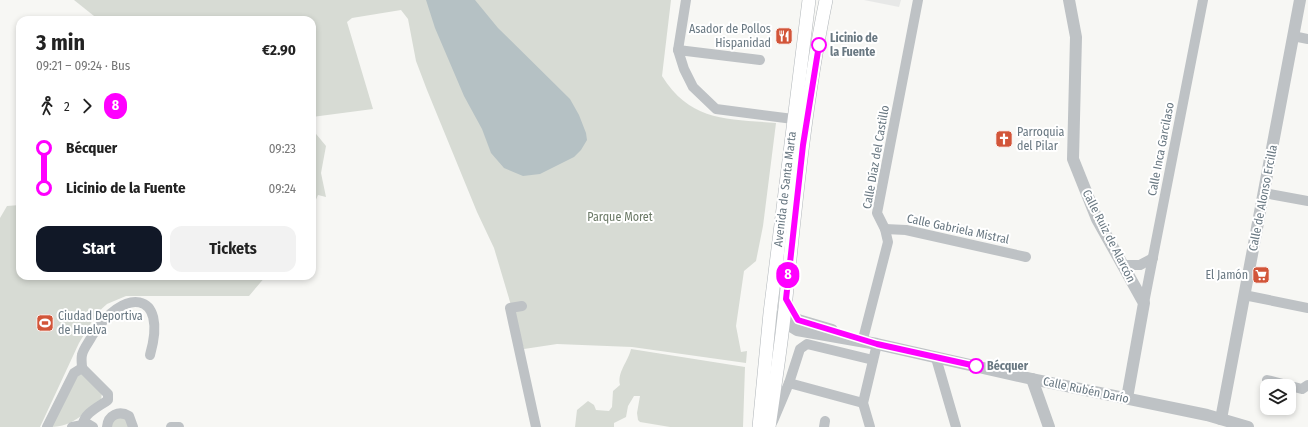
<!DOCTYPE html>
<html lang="en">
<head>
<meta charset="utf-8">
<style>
	body { margin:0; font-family:"Fira Sans Condensed",sans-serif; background:#f2f2f2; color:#222; height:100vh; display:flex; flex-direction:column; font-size:15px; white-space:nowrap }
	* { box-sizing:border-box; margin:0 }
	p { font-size:13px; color:#767676 }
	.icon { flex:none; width:22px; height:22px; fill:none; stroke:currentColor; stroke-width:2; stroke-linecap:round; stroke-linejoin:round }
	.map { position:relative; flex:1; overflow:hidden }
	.details { position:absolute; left:16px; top:16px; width:300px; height:264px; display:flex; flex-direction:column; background:#fff; border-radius:12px; box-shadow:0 2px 6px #0003 }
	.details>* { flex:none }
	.badge { padding:0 8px; border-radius:13px; font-size:14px; line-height:26px }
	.buttons { position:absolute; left:1260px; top:379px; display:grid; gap:8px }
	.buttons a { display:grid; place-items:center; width:36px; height:36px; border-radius:8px; background:#fff; box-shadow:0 2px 6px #0003; font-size:20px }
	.map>.badge { position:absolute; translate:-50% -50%; box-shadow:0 0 0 2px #fff }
	.legs { display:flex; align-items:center; gap:6px; height:44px; padding:0 20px; font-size:13px }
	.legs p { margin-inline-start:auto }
	.head { display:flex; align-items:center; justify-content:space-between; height:68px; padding:0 20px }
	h1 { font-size:22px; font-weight:700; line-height:30px }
	.button { display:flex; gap:8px; margin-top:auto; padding:8px 20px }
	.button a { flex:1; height:46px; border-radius:12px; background:#111827; color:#fff; font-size:16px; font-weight:700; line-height:46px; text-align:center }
	.button a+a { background:#f2f2f2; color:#222 }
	ul { padding:0 20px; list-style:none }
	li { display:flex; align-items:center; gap:14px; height:40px; font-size:15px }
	li i { display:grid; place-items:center; width:6px; height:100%; margin:0 5px; background:currentColor }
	li i::after { content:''; width:10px; height:10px; margin:-5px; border:3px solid; border-radius:50%; background:#fff }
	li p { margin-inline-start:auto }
	li:first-child i { background:linear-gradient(#0000 50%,currentColor 0) }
	li:last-child i { background:linear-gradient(currentColor 50%,#0000 0) }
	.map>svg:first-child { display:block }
	.built { fill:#e7e8e7 }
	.green { fill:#d7dbd4 }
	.water { fill:#b5c1c4 }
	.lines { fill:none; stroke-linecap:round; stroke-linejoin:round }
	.secondary-casing { stroke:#b1b6ba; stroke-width:14 }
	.minor { stroke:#bec2c5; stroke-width:10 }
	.tertiary { stroke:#bec2c5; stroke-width:12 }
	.secondary { stroke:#fff; stroke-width:13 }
	.line-1-casing { stroke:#fff; stroke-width:9 }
	.line-1 { stroke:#f0f; stroke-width:6 }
	.stop-1-dot { fill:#fff; stroke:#f0f; stroke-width:2 }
	.labels { text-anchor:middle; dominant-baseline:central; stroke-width:4; stroke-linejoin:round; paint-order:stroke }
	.poi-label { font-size:12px; fill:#697882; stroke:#fff; text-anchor:end }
	.stop-label { font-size:12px; font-weight:bold; fill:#697882; stroke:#fff; text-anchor:start }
	.street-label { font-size:12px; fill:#697882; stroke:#fff }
	.park-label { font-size:12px; fill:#6c7a67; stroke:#fff }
</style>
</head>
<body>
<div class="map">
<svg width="1308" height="427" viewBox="0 0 1308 427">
	<rect width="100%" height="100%" fill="#f7f7f4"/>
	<polygon class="built" points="864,0 901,0 899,7"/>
	<g class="green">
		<path d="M74,0H671L662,76C691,122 727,119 776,123L763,226L756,261L744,271L736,326L741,352L747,351L746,363L632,347L557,344L524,349L494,248L477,212L427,90L416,61L408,19L401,10L352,18L347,22L373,109L312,117V20H99Z"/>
		<polygon points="312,129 326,146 321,173 326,197 318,195 312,209"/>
		<polygon points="20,205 20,276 266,276 249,296 126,296 107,304 97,313 79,343 40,427 0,427 0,218 7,206"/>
		<path d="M631,349L745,367L743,427H670L640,422L638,420L637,413L640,396H634L628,406L626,417L614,423V427H575L577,410L588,401L594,405L596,410L609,411L612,407L613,391L620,385C617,372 628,362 631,349Z"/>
		<path d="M81,374H85L102,392L101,401C84,412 73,427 51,427L76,377Z"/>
		<polygon points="125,417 130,427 110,427 112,419"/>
	</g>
	<polygon class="water" points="426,0 475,0 498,28 570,99 579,115 586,133 587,140 581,150 574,157 540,174 523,176 504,168 491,153 482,129 464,96 435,28"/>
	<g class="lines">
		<defs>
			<g id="secondary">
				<polyline points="759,427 770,313 809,0"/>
				<path d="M769,427C775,384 782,341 786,298C796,198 806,98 826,0"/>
			</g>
		</defs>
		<use href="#secondary" class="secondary-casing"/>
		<g class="minor">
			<polyline points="686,0 678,50 684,69 693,87 716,109 793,119"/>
			<polyline points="1293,36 1308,39"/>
			<polyline points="678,50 760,60"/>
			<polyline points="1264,193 1308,201"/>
			<polyline points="885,229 906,230 1026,257"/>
			<polyline points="1123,265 1140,265 1153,258"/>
			<polyline points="1244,295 1308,308"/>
			<polyline points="1144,303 1203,0"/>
			<polyline points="522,306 510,308 536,427"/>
			<polyline points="863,339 888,242 885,229 877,213 918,0"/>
			<polyline points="936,358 956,427"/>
			<path d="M82,368C82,364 81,359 82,355C83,349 89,342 92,336C122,287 169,289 150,355"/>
			<path d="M82,368L108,394V400C100,406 84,413 83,424"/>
			<polyline points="1267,380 1302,389 1308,385"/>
			<polyline points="789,383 863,403"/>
			<polyline points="773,421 789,383 800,349 807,344 873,360"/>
			<polyline points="47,427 74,373 82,368"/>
			<polyline points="72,427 88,424 93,427"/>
			<path d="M107,427C108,415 119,410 129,416L133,427"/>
			<polyline points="171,427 179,427"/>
			<polyline points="824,427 825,421"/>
			<polyline points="870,427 863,403 877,344"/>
		</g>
		<g class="tertiary">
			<polyline points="1069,0 1076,37 1073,159 1097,219 1144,303 1127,398"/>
			<polyline points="770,313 797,330 877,344 1032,379 1207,415 1248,427"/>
			<polyline points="780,323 798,320 832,330"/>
			<polyline points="1032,379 1049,427"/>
			<polyline points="1221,419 1300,0"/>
		</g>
		<use href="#secondary" class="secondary"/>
	</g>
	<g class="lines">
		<defs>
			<polyline id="line-1" points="819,45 803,145 786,299 798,320 877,344 976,366"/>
		</defs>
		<use href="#line-1" class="line-1-casing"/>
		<use href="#line-1" class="line-1"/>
	</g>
	<defs>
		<symbol id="restaurant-square" viewBox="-11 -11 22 22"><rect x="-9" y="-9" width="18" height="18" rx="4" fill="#d25539" stroke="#fff"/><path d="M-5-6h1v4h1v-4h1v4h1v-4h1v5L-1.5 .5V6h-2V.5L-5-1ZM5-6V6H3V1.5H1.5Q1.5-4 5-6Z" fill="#fff"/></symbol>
		<symbol id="church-square" viewBox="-11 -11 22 22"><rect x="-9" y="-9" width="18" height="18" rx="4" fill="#d25539" stroke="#fff"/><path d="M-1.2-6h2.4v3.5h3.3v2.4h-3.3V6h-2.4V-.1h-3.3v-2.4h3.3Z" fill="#fff"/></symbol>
		<symbol id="supermarket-square" viewBox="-11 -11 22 22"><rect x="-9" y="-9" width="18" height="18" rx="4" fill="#d25539" stroke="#fff"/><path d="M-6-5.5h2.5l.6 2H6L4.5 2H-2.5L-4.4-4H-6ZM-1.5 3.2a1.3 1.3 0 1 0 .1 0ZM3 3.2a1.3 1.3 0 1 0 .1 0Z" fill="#fff"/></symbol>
		<symbol id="stadium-square" viewBox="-11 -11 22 22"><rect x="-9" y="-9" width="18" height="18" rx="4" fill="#d25539" stroke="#fff"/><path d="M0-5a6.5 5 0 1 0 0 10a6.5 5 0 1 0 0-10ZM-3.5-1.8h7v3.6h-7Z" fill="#fff"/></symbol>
	</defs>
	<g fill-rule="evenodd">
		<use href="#restaurant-square" x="774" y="26" width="20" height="20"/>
		<use href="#church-square" x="994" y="129" width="20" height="20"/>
		<use href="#supermarket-square" x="1251" y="265" width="20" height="20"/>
		<use href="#stadium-square" x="35" y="313" width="20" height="20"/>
	</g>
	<g class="stop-1-dot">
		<circle cx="819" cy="45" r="7"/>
		<circle cx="976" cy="366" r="7"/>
	</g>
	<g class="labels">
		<g class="poi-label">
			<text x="771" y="29">Asador de Pollos<tspan x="771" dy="14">Hispanidad</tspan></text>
			<text x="1017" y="132" text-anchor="start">Parroquia<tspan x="1017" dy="14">del Pilar</tspan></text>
			<text x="1248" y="275">El Jamón</text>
			<text x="58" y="316" text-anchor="start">Ciudad Deportiva<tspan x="58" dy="14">de Huelva</tspan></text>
		</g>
		<g class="stop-label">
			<text x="830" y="38">Licinio de<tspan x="830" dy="14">la Fuente</tspan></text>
			<text x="987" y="366">Bécquer</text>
		</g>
		<g class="street-label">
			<text transform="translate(1161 149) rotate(-79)">Calle Inca Garcilaso</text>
			<text transform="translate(876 157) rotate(-80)">Calle Díaz del Castillo</text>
			<text transform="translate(785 189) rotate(-83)">Avenida de Santa Marta</text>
			<text transform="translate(1263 198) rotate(-79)">Calle de Alonso Ercilla</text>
			<text transform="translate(958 229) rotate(12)">Calle Gabriela Mistral</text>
			<text transform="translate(1109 236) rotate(63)">Calle Ruiz de Alarcón</text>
			<text transform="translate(1086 390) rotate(12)">Calle Rubén Darío</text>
		</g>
		<g class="park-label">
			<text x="620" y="217">Parque Moret</text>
		</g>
	</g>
</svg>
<div class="buttons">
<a><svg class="icon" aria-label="layers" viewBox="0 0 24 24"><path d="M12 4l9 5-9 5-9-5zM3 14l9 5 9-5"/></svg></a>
</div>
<b class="badge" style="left:788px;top:275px;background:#f0f;color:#fff">8</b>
<section class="details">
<div class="head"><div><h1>3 min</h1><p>09:21 – 09:24 · Bus</p></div><b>€2.90</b></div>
<div class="legs"><svg class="icon" aria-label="walk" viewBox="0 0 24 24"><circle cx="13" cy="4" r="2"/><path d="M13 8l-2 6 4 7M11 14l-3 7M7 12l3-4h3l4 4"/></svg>2<svg class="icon" aria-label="forward" viewBox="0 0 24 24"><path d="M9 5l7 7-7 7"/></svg><b class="badge" style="background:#f0f;color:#fff">8</b></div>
<ul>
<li><i style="color:#f0f"></i><b>Bécquer</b><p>09:23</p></li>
<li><i style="color:#f0f"></i><b>Licinio de la Fuente</b><p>09:24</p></li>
</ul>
<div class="button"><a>Start</a><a>Tickets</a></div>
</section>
</div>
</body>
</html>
